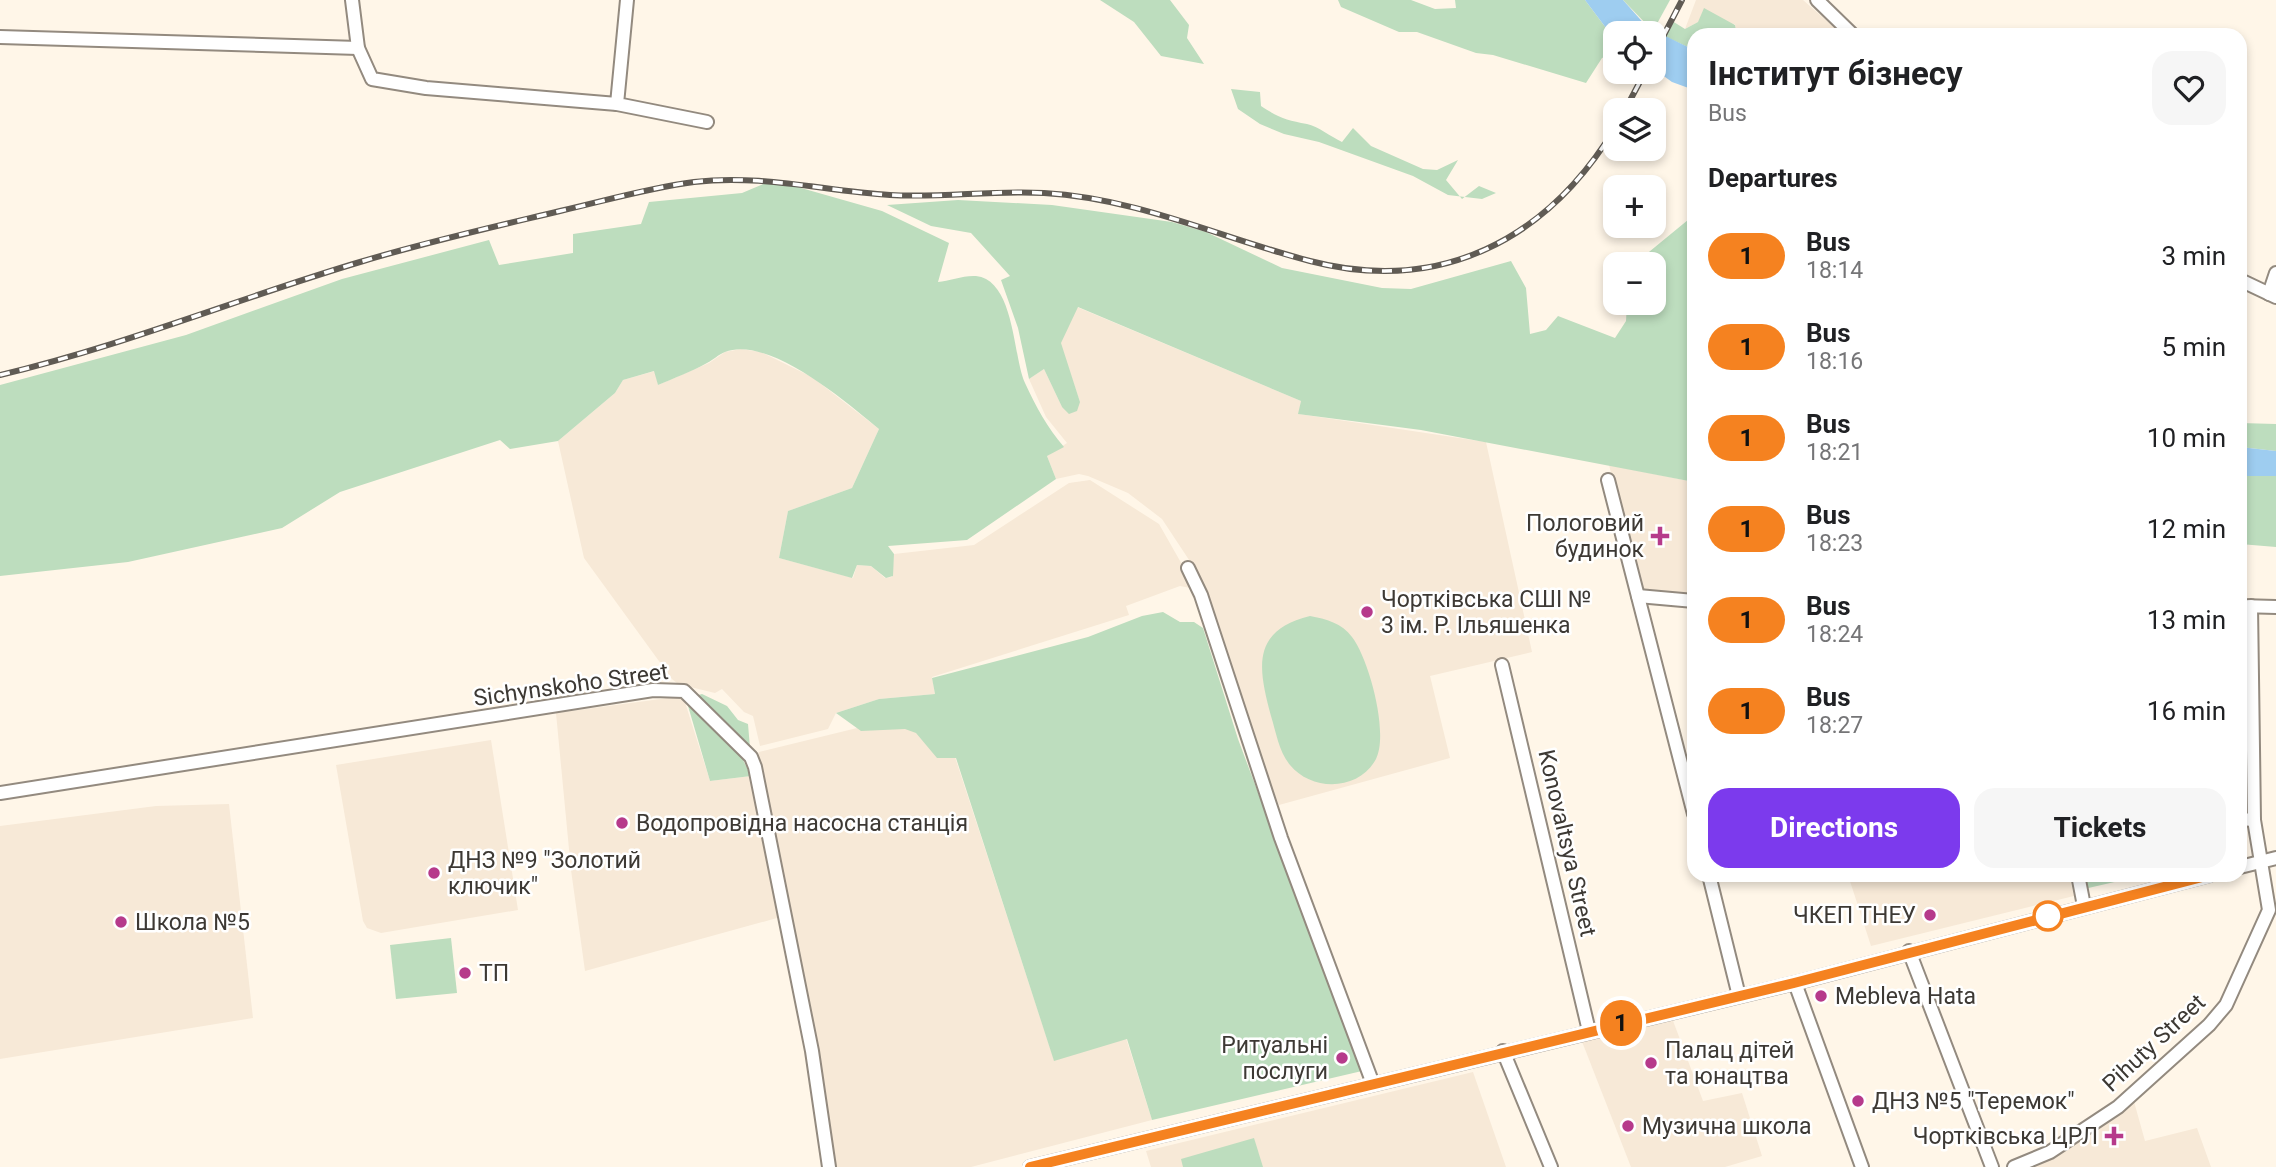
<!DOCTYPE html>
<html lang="en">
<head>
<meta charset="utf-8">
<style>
	body { margin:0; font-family:Roboto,sans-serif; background:#f6f6f6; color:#202124; height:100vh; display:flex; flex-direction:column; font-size:26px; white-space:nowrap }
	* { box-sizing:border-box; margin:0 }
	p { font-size:23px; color:#757577 }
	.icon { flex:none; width:38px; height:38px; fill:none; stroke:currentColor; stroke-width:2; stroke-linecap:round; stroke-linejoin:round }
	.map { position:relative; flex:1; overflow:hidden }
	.side { position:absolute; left:1687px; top:28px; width:560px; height:854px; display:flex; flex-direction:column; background:#fff; border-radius:21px; box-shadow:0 4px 10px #0003 }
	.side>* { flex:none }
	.badge { padding:0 14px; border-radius:23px; font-size:24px; line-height:46px }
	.fabs { position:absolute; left:1603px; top:21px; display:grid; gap:14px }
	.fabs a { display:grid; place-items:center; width:63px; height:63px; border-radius:14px; background:#fff; box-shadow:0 4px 10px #0003; font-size:35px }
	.map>.badge { position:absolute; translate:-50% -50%; box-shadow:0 0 0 4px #fff }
	h2 { padding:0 21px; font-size:26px; line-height:63px }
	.round { display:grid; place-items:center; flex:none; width:74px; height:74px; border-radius:21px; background:#f6f6f6 }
	.summary { display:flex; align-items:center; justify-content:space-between; height:119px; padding:0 21px }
	h1 { font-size:33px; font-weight:700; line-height:52px }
	.button { display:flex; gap:14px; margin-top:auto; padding:14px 21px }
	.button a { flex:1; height:80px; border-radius:21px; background:#7c3aed; color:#fff; font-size:28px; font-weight:700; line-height:80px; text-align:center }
	.button a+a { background:#f6f6f6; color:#202124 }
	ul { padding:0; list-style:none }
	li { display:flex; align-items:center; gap:21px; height:91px; padding:0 21px }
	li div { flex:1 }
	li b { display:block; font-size:26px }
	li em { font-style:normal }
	li .badge { min-width:77px; font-weight:700; text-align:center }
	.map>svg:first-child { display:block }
	.built { fill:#f7e9d7 }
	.green { fill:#bdddbe }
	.water { fill:#9ecdf0 }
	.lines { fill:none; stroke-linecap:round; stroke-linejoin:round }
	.minor-casing { stroke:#938a7f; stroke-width:16 }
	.minor { stroke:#fff; stroke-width:12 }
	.rail-casing { stroke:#605b54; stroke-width:6 }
	.rail { stroke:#fff; stroke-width:3.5; stroke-dasharray:10; stroke-linecap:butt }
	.line-casing { stroke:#fff; stroke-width:16 }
	.line { stroke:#f58220; stroke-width:10 }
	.poi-dot { fill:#b63a8b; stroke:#fff; stroke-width:2.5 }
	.stop-dot { fill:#fff; stroke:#f58220; stroke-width:3.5 }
	.labels { text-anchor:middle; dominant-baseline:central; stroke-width:5; stroke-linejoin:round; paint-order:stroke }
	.poi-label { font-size:23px; fill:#3d3934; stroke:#fff; text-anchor:start }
	.street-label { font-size:23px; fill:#3d3934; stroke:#fff }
</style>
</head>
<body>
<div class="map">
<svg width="2276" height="1167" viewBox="0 0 2276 1167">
	<rect width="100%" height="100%" fill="#fff6e8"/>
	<g class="built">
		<polygon points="1696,0 1803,0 1843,35 1737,35 1735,24 1698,22 1685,29"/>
		<polygon points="1077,307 1301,401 1299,414 1486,442 1532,652 1430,676 1450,758 1279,805 1251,737 1197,572 1162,519 1128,493 1088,476 1079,474 1056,479 1047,456 1067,443 1046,417 1029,379 1044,369 1062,407 1080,402 1060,343"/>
		<polygon points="741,349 761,352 812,377 879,429 852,488 788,511 779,558 853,578 857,565 871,566 885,578 892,577 894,554 974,545 1069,483 1090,480 1159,524 1196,589 1180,586 1126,606 1129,615 932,677 935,694 879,699 836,713 828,729 760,746 753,716 744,712 722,689 715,693 678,684 672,679 584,558 558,441 615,393 623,380 655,371 658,385 709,363 725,352"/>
		<polygon points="1609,465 1694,482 1694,594 1640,590"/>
		<polygon points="683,696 710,781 751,776 763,824 765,856 779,910 777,918 585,971 571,870 556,713"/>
		<polygon points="939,708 1054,1060 1126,1038 1152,1120 971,1167 833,1167 757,757 759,752"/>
		<polygon points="491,740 518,910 381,933 367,928 363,921 336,765"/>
		<polygon points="229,804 253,1018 0,1059 0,826 156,806"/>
		<polygon points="1848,875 2069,875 2074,896 1871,946"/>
		<polygon points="1672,1018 1703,1101 1742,1093 1762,1156 1725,1167 1631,1167 1581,1039"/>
		<polygon points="1473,1072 1506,1167 1151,1167 1146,1151"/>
		<polygon points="2133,1098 2145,1141 2197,1128 2211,1167 2031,1167 2093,1131"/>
	</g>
	<g class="green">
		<polygon points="1100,0 1170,0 1189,25 1187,38 1204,64 1161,56 1134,22"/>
		<polygon points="1338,0 1411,0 1435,9 1456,8 1455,0 1585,0 1615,40 1615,53 1602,58 1586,83 1493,55 1476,53 1417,32 1399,32 1341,7"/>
		<polygon points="1623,0 1670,0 1653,31"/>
		<polygon points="1704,8 1735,25 1737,35 1694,35 1694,50 1662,35 1669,19 1685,29 1698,22"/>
		<path d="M1231,89L1260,92L1261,106C1279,118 1287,120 1307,124C1318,126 1331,137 1342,142L1353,128L1371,146L1423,169L1437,170L1458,160L1446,180L1462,199L1479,186L1496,193L1482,199L1448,195L1413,176L1319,142L1284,134L1260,124L1238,109Z"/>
		<path d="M773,180L882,211L949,243L938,282C949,281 964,275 976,276C1015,280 1013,358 1025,383C1036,407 1047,427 1064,447L1047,456L1056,479L967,540L888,546L894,554L893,576L886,578L871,566L857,565L852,578L779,558L788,511L852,488L879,429C847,403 769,335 725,352C719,354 713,360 707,363C691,372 674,378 658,385L654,371L623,380L615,393L558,441L510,449L500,440L340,492L282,528L128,562L0,576V385L186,335L342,279L489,240L499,265L573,253V234L641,224L649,202L742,193Z"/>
		<polygon points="958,200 1052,205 1172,222 1206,232 1282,268 1382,288 1411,289 1511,261 1526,288 1530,334 1546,330 1558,316 1615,338 1626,321 1627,303 1654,303 1654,264 1637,264 1638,261 1694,215 1694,482 1421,430 1298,414 1301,401 1078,307 1061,343 1080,402 1077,411 1069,414 1062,407 1044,369 1029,379 1018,328 1001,280 1010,276 971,233 931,226 887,205"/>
		<polygon points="2240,423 2276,424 2276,451 2240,447"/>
		<polygon points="2240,476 2276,476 2276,547 2240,544"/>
		<polygon points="1163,612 1180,622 1194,622 1203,628 1238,739 1362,1071 1152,1120 1127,1039 1054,1061 956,758 937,758 916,733 905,729 861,731 836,713 879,699 935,694 932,678 1088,637 1142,616"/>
		<path d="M1310,616C1326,619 1342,623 1352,637C1369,659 1389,733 1376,759C1359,791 1312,792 1290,765C1279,752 1276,732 1271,716C1258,667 1251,631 1310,616Z"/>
		<polygon points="702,694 727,706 738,720 748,724 750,748 695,696"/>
		<polygon points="686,699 736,746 751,776 710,781"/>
		<polygon points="2081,875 2145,875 2084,889"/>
		<polygon points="451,938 457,993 396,999 390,945"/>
		<polygon points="1254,1138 1263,1167 1183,1167 1181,1159"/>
	</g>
	<g class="water">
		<polygon points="1585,0 1623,0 1647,27 1694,50 1694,90 1672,82 1654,69 1654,33 1615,33 1615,40"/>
		<polygon points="2240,447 2276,451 2276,476 2240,476"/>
	</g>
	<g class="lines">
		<defs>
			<g id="minor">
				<polyline points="352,0 358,48 372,79 426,88 617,104"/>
				<polyline points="627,0 617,104 707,122"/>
				<polyline points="1817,0 1853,35"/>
				<polyline points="0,37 358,48"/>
				<polyline points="2240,280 2276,297"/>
				<polyline points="2269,294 2276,273"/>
				<polyline points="1608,480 1694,814"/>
				<polyline points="1188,568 1201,595 1281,838 1373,1084"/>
				<polyline points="1638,596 1694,601"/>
				<polyline points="2240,606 2276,607"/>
				<polyline points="1502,665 1589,1031"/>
				<polyline points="0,793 653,690 684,691 751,757 755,767 812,1051 829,1167"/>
				<polyline points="2240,819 2254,820"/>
				<polyline points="2240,867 2276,858"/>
				<polyline points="1709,875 1739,996"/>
				<polyline points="2078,875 2084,906"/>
				<polyline points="1909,951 1992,1167"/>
				<polyline points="1795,983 1862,1167"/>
				<polyline points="1503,1051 1551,1167"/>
				<polyline points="1030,1167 1795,983 2210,875"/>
				<polyline points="2014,1167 2050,1152 2118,1107 2209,1025 2226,1005 2269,910 2254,820 2251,606"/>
			</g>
		</defs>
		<use href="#minor" class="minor-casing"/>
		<use href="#minor" class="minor"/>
		<defs>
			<g id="rail">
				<polyline points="1654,54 1682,0"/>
				<polyline points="1625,110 1645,72"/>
				<path d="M0,375C123,346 239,298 360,262C426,242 493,227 560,211C604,201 648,188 694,182C761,174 824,191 890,195C942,198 993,190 1044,193C1137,198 1221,238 1310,261C1440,295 1547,240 1615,128"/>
			</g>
		</defs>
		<use href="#rail" class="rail-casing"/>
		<use href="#rail" class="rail"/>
	</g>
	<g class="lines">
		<defs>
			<polyline id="line" points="1030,1167 1794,983 2210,875"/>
		</defs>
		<use href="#line" class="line-casing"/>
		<use href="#line" class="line"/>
	</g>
	<g class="poi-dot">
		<path d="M1656.5 525.5h7v7h7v7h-7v7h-7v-7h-7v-7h7z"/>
		<circle cx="1367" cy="612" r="7"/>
		<circle cx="622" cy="823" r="7"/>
		<circle cx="434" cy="873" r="7"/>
		<circle cx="1930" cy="915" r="7"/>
		<circle cx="121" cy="922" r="7"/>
		<circle cx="465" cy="973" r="7"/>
		<circle cx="1821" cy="996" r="7"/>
		<circle cx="1342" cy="1058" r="7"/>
		<circle cx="1651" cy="1063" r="7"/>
		<circle cx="1858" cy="1101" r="7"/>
		<circle cx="1628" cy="1126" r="7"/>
		<path d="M2110.5 1125.5h7v7h7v7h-7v7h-7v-7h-7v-7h7z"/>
	</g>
	<circle class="stop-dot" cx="2048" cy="916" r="14"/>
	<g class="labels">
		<g class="poi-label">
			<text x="1644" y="523" text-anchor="end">Пологовий<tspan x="1644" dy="26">будинок</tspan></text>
			<text x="1381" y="599">Чортківська СШІ №<tspan x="1381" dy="26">3 ім. Р. Ільяшенка</tspan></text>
			<text x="636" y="823">Водопровідна насосна станція</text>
			<text x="448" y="860">ДНЗ №9 "Золотий<tspan x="448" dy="26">ключик"</tspan></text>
			<text x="1916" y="915" text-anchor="end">ЧКЕП ТНЕУ</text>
			<text x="135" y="922">Школа №5</text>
			<text x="479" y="973">ТП</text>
			<text x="1835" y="996">Mebleva Hata</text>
			<text x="1328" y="1045" text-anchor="end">Ритуальні<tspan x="1328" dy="26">послуги</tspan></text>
			<text x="1665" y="1050">Палац дітей<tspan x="1665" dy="26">та юнацтва</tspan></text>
			<text x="1872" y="1101">ДНЗ №5 "Теремок"</text>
			<text x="1642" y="1126">Музична школа</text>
			<text x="2098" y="1136" text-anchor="end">Чортківська ЦРЛ</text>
		</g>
		<g class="street-label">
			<text transform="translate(571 685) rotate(-8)">Sichynskoho Street</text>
			<text transform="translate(1567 843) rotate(77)">Konovaltsya Street</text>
			<text transform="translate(2154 1043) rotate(-43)">Pihuty Street</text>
		</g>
	</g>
</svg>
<div class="fabs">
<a><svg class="icon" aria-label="locate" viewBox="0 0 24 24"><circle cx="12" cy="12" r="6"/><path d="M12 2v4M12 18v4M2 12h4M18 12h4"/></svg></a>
<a><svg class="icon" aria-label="layers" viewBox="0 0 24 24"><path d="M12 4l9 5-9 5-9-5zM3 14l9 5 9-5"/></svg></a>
<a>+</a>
<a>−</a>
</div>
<b class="badge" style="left:1621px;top:1023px;background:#f58220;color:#111">1</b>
<section class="side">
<div class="summary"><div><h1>Інститут бізнесу</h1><p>Bus</p></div><a class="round"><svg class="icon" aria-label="heart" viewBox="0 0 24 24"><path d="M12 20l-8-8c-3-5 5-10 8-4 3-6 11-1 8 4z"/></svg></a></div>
<h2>Departures</h2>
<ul>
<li><span class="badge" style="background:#f58220;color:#111">1</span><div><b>Bus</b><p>18:14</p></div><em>3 min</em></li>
<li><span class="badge" style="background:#f58220;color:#111">1</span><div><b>Bus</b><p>18:16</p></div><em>5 min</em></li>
<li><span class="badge" style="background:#f58220;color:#111">1</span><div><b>Bus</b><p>18:21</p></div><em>10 min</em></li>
<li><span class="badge" style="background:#f58220;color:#111">1</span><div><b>Bus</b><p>18:23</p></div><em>12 min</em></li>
<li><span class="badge" style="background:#f58220;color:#111">1</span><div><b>Bus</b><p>18:24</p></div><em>13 min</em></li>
<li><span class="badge" style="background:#f58220;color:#111">1</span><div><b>Bus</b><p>18:27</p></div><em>16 min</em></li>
</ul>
<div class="button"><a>Directions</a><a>Tickets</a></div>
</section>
</div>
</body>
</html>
